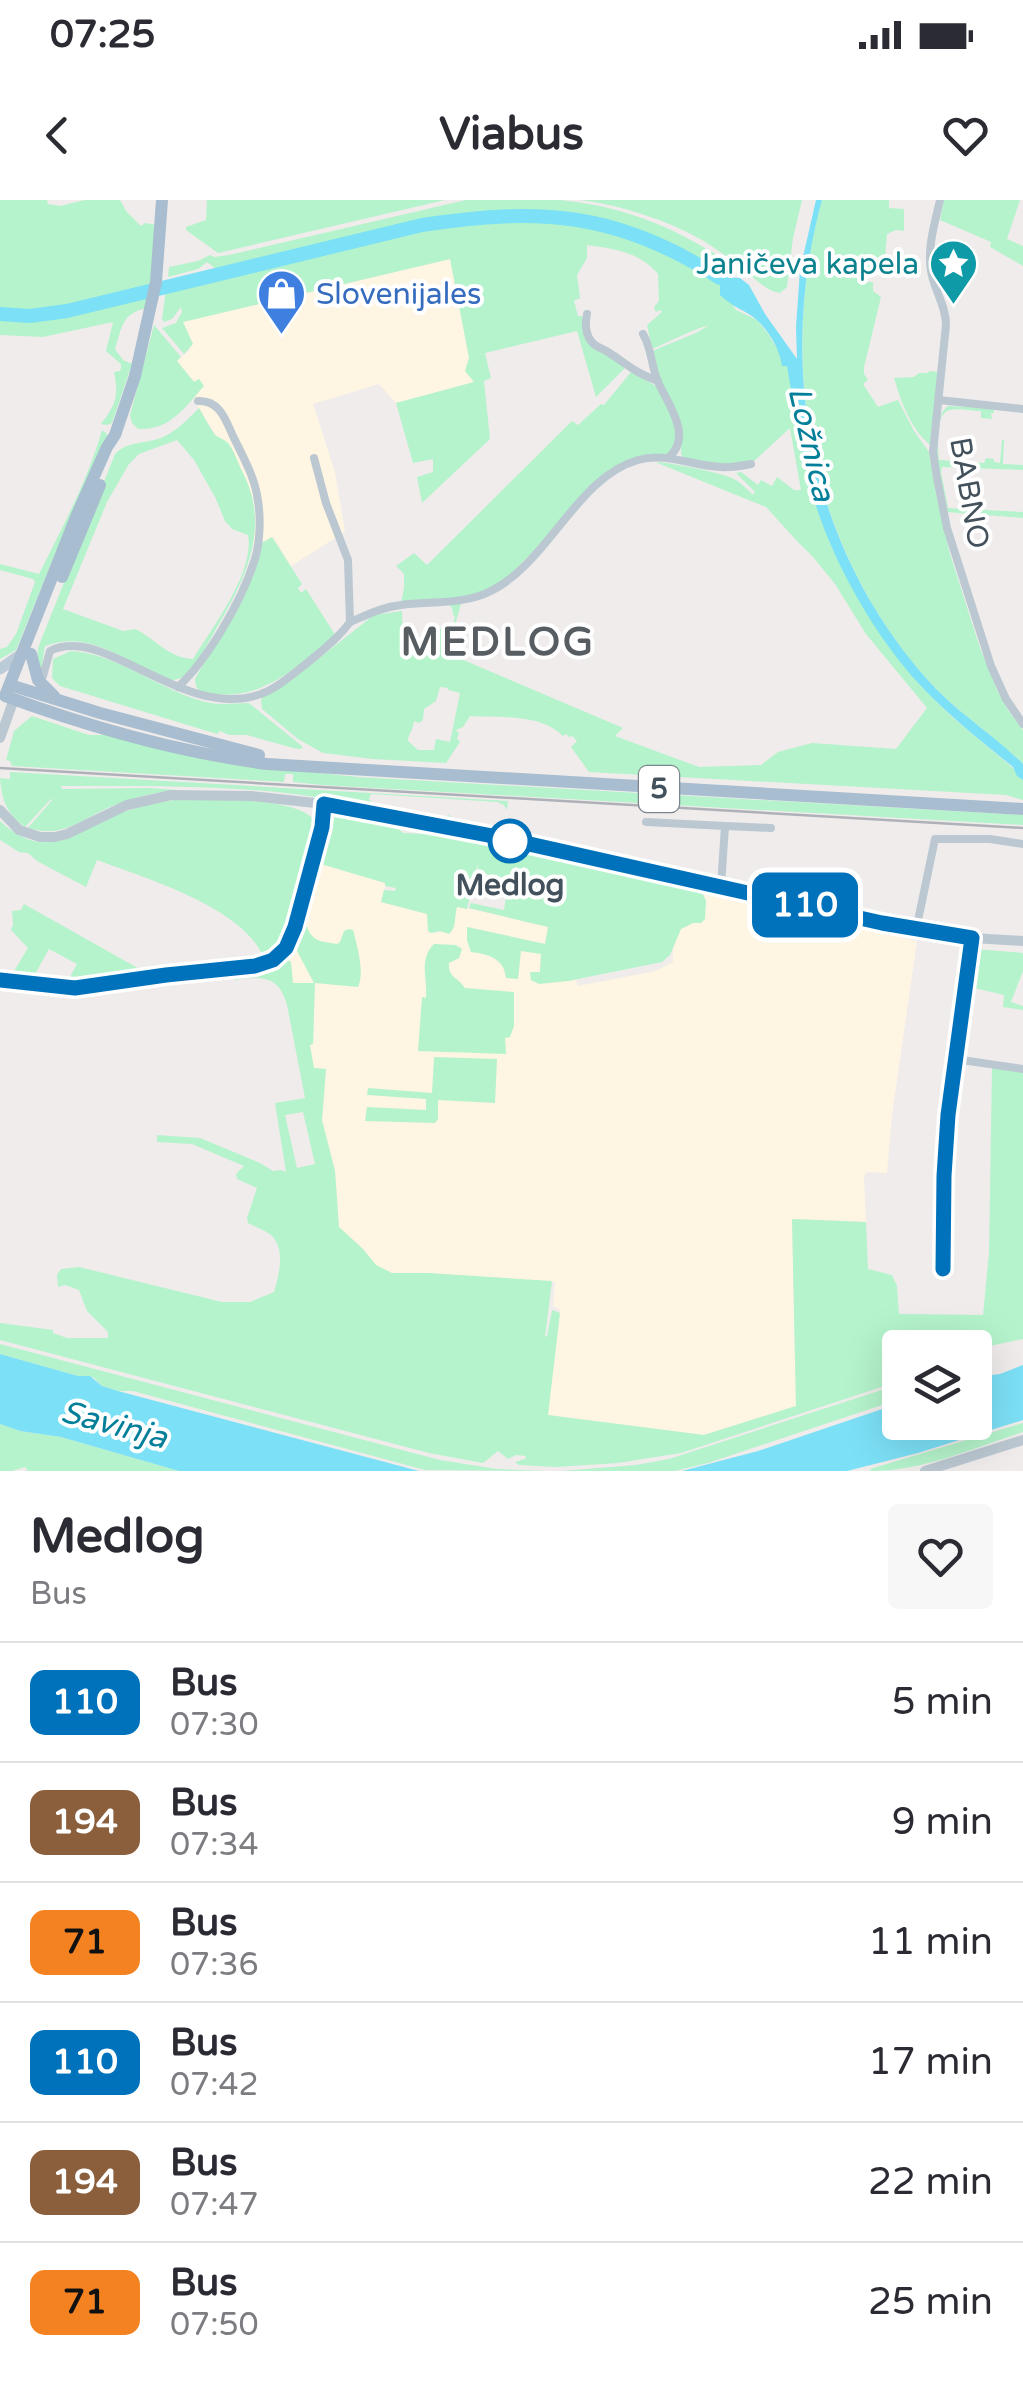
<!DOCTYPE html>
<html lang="en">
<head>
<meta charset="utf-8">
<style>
	body { margin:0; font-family:"Varela Round",sans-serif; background:#f7f7f7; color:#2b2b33; height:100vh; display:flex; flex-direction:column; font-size:38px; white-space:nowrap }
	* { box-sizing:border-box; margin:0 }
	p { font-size:32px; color:#7c7c81 }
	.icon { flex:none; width:55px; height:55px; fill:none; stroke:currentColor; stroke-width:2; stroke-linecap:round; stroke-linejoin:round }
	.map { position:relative; height:1271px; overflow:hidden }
	.sheet { display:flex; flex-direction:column; background:#fff; flex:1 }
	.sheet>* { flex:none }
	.badge { padding:0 20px; border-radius:15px; font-size:35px; line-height:65px }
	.controls { position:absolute; left:882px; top:1130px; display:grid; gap:20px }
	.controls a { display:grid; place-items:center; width:110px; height:110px; border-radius:10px; background:#fff; box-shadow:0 10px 40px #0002; font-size:50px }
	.map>.badge { position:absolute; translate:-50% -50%; box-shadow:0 0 0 5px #fff }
	.round { display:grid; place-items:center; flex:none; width:105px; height:105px; border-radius:10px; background:#f7f7f7 }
	.summary { display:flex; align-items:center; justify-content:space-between; height:170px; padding:0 30px }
	h1 { font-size:48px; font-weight:700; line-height:75px }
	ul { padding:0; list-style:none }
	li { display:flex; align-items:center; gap:30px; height:120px; padding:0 30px; border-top:2px solid #e1e1e2 }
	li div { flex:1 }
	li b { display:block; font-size:38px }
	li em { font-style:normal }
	li .badge { min-width:110px; font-weight:700; text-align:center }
	.status { display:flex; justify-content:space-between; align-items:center; height:70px; padding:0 50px; background:#fff; direction:ltr }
	.status svg { height:28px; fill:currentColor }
	header { display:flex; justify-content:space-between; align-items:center; height:130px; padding:0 30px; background:#fff; font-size:45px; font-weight:700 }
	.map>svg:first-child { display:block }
	.commercial { fill:#fef5e2 }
	.green { fill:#b4f3cb; fill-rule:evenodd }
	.water { fill:#7ce0f6 }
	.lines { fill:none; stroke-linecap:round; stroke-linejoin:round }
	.river { stroke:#7ce0f6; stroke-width:14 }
	.minor { stroke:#bbc8d1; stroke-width:8 }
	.tertiary { stroke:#bbc8d1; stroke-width:10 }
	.secondary { stroke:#bccbd8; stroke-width:11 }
	.primary { stroke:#a8bdcf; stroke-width:12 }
	.rail { stroke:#aeb2b8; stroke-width:2.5 }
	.line-casing { stroke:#fff; stroke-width:22 }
	.line { stroke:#0072bc; stroke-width:15 }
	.stop-dot { fill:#fff; stroke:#0072bc; stroke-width:5 }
	.labels { text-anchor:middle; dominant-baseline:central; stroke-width:8; stroke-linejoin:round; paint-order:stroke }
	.shield { fill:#fff; stroke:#7b858d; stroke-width:2.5 }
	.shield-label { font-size:28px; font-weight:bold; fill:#43515c }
	.culture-label { font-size:30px; fill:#0d838f; stroke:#fff; text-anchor:end }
	.shop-label { font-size:30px; fill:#366cbe; stroke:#fff; text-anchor:start }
	.street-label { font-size:30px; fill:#43515c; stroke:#fff }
	.stop-label { font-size:30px; font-weight:bold; fill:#43515c; stroke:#fff }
	.water-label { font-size:32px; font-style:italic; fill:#037f9a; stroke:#fff }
	.district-label { font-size:40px; font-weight:bold; letter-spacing:2.5px; fill:#585d62; stroke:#fff }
</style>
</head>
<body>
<div class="status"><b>07:25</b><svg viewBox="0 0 49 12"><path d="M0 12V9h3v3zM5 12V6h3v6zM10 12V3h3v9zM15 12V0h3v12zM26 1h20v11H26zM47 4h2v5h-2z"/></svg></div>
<header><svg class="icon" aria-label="back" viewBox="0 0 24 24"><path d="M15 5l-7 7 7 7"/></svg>Viabus<svg class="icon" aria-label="heart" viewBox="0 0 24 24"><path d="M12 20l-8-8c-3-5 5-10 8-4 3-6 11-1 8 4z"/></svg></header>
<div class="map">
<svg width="1023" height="1271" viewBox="0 0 1023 1271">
	<rect width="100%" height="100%" fill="#f0ecec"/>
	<g class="commercial">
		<polygon points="451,59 475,182 396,203 379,184 313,204 335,272 345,332 291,366 273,337 260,344 253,343 254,316 217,237 193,199 203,185 195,182 176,161 190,150 182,122"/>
		<polygon points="317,663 386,683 381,702 428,714 428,731 436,733 443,731 455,713 457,706 549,727 545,744 468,727 467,740 471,752 489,754 505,768 521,751 541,754 540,772 531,772 568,781 576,780 578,786 656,771 673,762 673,744 680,729 693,723 701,723 704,719 706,701 702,692 917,741 892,915 887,973 867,972 864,976 866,1022 792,1019 796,1206 704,1235 547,1215 560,1110 553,1106 555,1082 428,1073 392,1073 376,1065 363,1049 339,1027 335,971 322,920 326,869 314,868 310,849 310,844 313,843 315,784 293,783 291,762 283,756 294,740"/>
	</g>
	<g class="green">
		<path d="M0,0H47L48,4L60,6L85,0H120L126,11L141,26L145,23L157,25L151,88C101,100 52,116 0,112Z"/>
		<polygon points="207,0 445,0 218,53 186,30 186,27 206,20"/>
		<path d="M466,0C497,0 529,0 560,0C631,7 682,31 740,70L736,75L726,76C707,63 688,50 667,41C526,0 361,37 219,71L207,62L198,69L168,77L169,67L198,61L210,55L214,57L229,55Z"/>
		<path d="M581,0H802L793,38L787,87L780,93C763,90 755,77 741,67C729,58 715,48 702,40C665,19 623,6 581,0Z"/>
		<path d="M822,0H889V8L904,9V31L896,30L887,34L885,59L874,58L872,70L860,73L861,82H873V91L881,97L864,167V174L868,180L863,184L878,207L898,200L914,231L929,252L936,294L950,354L980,448L997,490L1008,510L1023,530V564C992,534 955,511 926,478C811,348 776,166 822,0Z"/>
		<polygon points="944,0 1020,0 1007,39 1023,46 1023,66 990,47 991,42 940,20"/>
		<path d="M522,19L562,21L609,30L655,45L700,69L719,83L736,110L757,120L769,135L787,165L810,287L832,348L869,415L897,457L920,485L952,517L1013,568L1023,579V600L1006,595L589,572L571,547L577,541L572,536L569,537L566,534L563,536C540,513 501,518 470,516L463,527L456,530L459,533L457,539L460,542L446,563L373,559L323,553L298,539L262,509L261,500L264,496L318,459L374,415L402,411L403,441L431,442L432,429L447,428L448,432L452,431L455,416L453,415L452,407L449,406V403L461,404L447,453L623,528L615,536L699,567L761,565L778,552L812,543L896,549L927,508L866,434L835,384L813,357L797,341L766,307L655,262C668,262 723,273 734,279C741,283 747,289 753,295L755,292L736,273L741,272L758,285L761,280L772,286L777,277L794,290H801L790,228L753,262L725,268L683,258L681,253V233L660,180L652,151L696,133L709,125C691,130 671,141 652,149L647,125L662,112L660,110L656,112L654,107L659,101L658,74C640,52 614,49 587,45V58L577,75L580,98L574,101L578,116H582L585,134L625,168L596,197L577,131L485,153L491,178L484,181L490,239L422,303L417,277L433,272V259L413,263L396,203L474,182L465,171L469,158L450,59L183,122L193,144L184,154L162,128L176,123L182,112L181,107L172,119L164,122L162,119L166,90L440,26L482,20ZM440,487L448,488V490L460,493L450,542L436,539L434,550H418L408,541C408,534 414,529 414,521L419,523L423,520L424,509L436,501Z"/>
		<path d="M149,96L147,108C122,113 122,127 115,149L123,160L132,164L112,223L107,225L101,224C116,205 119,195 114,172L120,171L121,168V164L106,151L113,122L43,137L0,135V119H44Z"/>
		<path d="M154,125L181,157L177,161L194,182L199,179L204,186C185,207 170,231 138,229L132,223L130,215Z"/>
		<path d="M929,171L939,172L930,245C911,229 901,202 894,178L914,177L919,173H928Z"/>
		<polygon points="631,172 658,187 676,226 677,241 668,254 648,255 619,265 506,379 474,396 401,403 404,388 404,374 396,366 414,353 427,365 572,221 578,225 601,204 604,205"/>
		<path d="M948,206L994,208V213H991L992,219L981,218V211C972,211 955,207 947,211C934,219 938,247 939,260L984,263L986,258L994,259V262L1000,263L1002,240H1004L1003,264L1023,265V270L942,267L941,272L948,308L1023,312V318L946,312C941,286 925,224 948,206Z"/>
		<path d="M199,208C204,216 209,227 215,235C219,238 224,239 228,243C234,250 238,263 242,271C274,331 241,386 211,438C201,454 192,481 170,480C129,465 91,428 45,446L41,472L37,460L38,448L115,254C128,241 144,244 161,238C176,232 188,219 199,208ZM177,240L194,260L215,297L225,321L232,329L248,335C255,372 212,428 193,459C168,458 156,439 135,429L123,431L63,409L107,302L129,264L139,254Z"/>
		<path d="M102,230L107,234V238L53,359L16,450L0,459V449L7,447L16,434L35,382L33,379L0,370V364L39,374C62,328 88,280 102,230Z"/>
		<path d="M272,337L302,384L298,388L301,393L306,389L336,436C297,466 261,503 209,493C198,491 196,490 195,479C219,435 252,395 260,344Z"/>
		<path d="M71,451C121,454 162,493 210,503C223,505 236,503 249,503L303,547L300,549L293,548L247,535H229L220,531L217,534L60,486L52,478L53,459Z"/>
		<polygon points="32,516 89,535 110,535 278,569 358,577 1023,615 1023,625 322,585 293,582 293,574 285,574 284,582 12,566 10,561 6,560 14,531"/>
		<path d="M10,572L508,601L507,610L504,605L497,602L371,594L369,599L374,604L442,619L449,615C463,628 485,628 505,628V632L484,631C418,617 352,601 286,593C211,585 136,586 61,586L62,589L150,588L177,590C156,592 135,597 115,605C82,618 65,639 28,628L52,600L51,599L25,627C6,613 2,600 0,578L10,579Z"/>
		<path d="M174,600C202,600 301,595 315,622C319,630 316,638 315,646L287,740C280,750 273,756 262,761L67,783L77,764L49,749L34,776L14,771L28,748L11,730L13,725L12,711L21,710L24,704L143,771L171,765L251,759L260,756L261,752C236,705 145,678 97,660L86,687L37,661L28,653L19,652L0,640V621C44,661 69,636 113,616C133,608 153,603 174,600Z"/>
		<path d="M343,612C364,616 388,618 403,633L450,635L675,681L678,685L702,692L706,701L705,719L701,723H693L681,729L670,755L662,762L568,781L539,784L531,780L530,772H540L541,754L521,751L518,779L506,778C504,758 488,754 471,752L467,740V727L545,744L548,727L469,708L471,703L504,710L506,697L474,689L475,686L507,693L510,680L478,672V664L467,709L457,707C454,717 457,727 449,734L440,731L431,733L428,731L427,714L381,702L384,690L395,691L396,688L385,686V683L321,664V651L331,619Z"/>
		<path d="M300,722H305C312,742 318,741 337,744L340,742L344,731L349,729L353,730C357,745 365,773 358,787L315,783L313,844L310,845L314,868L326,869L322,920L335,971L339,1027L363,1049L376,1065L392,1073H428L552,1081L545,1137L547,1136L552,1110L560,1113L548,1215L704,1235L796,1206L792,1019L866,1022L868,1069L892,1075L897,1086L899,1114L983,1115L989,1053L992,866L1023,872V1139L975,1149V1148H900V1181L681,1253L618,1263L556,1267L519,1265L515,1262L525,1259L526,1256L516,1255L508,1259L498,1251L483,1263L429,1253L0,1140V1123L53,1130V1133L67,1138H108V1132L87,1111L79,1090L65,1085L58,1087L57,1075L61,1069L79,1067L222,1102H250L274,1092C279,1075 286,1049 271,1035C265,1030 255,1027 248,1023L247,1018L257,988L237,979L236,974L244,966L192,944L157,942V935L200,938L260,963L273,971L281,970L286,972L275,903L305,898L287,805C279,775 261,776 234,780V772L261,768L283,756L291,762L293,783H314L297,751L294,740ZM303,912L315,964L297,968L285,915Z"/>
		<path d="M434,744L456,745L462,749L459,758L449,763C448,778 458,777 465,788L514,792V826L510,837L505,838L506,854L418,851L422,797L426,798C428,780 418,760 434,744Z"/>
		<polygon points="974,749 1023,753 1023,771 1011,802 1023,806 1023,810 1003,807 1004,795 974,788 977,771 971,770"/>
		<polygon points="434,857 497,859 495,903 438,900 438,919 435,923 365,921 367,907 426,910 426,899 367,895 368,888 432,893"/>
		<polygon points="0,1144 440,1260 497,1269 547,1271 425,1270 133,1191 118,1191 102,1186 93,1177 78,1176 0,1154"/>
		<polygon points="900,1184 900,1199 708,1263 675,1271 561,1271 636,1265 669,1259"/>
		<path d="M1023,1223V1232C974,1248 922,1271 871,1271L870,1269Z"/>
		<polygon points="0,1224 20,1231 61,1237 179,1271 28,1271 25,1267 12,1271 0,1271"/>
	</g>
	<g class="water">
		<path d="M816,0H822C776,168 810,346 926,478C954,511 992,533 1023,564V580L1017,576L1013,567C981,541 949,516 921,486C873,435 828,354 810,286C799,247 794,206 787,166H782C780,147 764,122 747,113C736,107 730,104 720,95V83L704,72V62L727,77L740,78L749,85L765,114L797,159L796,127L800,70Z"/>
		<polygon points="0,1154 78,1176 90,1176 102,1186 118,1191 419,1271 179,1271 61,1237 20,1231 0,1224"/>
		<polygon points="1023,1165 1023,1220 918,1253 847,1271 682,1271 758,1251 900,1203 900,1222 975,1222 975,1177 1000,1174"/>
	</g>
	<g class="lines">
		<path class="river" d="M0,114L30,116L67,111L422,25C540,7 618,12 720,78"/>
		<g class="minor">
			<path d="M940,0C935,22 927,48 931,71C934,90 946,105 946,125L933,252L937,278L947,328L991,466L1006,499L1023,524"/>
			<path d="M587,114C585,123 585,130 589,138C594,147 600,147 608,152C627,164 635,173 658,181"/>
			<path d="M643,134C652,149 651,166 658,182C668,204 693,236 669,257"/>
			<polyline points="939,200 1023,209"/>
			<path d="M350,422C367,415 382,407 401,405C430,401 464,405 491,391C549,362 577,277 638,260C666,252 693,266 721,267C731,268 741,266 751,264"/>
			<path d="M43,476L50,451C104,423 183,522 261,494C277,488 292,475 306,464C321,451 338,439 350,422L348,360L326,303L314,258"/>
			<path d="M178,487C208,459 241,402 254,362C260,345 261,319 258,301C255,277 243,257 233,236C225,218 219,200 198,201"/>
			<polyline points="646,622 725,626"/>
			<polyline points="721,686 725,626 771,628"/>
			<polyline points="916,730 935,639 990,639 1023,644"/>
			<path d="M0,780C26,779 50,789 76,788C106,787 136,779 166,775C193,771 259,772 279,756C297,741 324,630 324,604"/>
			<polyline points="955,859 1023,869"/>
			<polyline points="943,1069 944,976 948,915 972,738"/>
		</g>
		<g class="tertiary">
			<polyline points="0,538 14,499"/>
			<polyline points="0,610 19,630 40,637 55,637 67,634 127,605 171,595 251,596 324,604 498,637 916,730 972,738 1023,741"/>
			<polyline points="925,1271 1023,1240"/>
		</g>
		<polyline class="secondary" points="0,469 20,455"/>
		<g class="primary">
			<path d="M162,0L156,82L135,176L115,235L107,247L76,317L5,496C89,527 178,552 267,564L1023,609"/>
			<polyline points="62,377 100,285"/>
			<polyline points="31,454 38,480 54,496"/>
			<polyline points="10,485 100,513 259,555"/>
		</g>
		<polyline class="rail" points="0,568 1023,628"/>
	</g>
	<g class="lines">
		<defs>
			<polyline id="line" points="0,780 75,788 166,775 255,766 273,760 286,748 295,727 322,627 324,604 498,637 882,723 972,738 948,915 944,976 943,1069"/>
		</defs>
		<use href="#line" class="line-casing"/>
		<use href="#line" class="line"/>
	</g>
	<defs>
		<symbol id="sight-pin" viewBox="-11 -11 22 30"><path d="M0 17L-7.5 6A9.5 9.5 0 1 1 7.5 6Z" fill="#0f9aa8" stroke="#fff"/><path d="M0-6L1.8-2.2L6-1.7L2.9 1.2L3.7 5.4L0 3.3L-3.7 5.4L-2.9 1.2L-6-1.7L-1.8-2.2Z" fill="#fff"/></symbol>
		<symbol id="shop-pin" viewBox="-11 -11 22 30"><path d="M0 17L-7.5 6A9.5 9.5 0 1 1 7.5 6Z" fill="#3f7fe0" stroke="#fff"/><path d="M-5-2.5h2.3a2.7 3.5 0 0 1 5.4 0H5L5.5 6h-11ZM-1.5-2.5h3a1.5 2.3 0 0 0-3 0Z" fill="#fff"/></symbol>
	</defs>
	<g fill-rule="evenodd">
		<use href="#sight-pin" x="926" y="36" width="55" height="75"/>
		<use href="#shop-pin" x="254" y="66" width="55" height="75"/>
	</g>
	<circle class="stop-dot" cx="510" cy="641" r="20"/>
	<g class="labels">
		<rect class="shield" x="639" y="566" width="40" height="46" rx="8"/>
		<g class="shield-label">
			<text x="659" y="589">5</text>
		</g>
		<g class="culture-label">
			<text x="919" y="64">Janičeva kapela</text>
		</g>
		<g class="shop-label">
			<text x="316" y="94">Slovenijales</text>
		</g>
		<g class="street-label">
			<text transform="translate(969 293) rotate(80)">BABNO</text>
		</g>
		<g class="stop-label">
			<text x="510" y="685">Medlog</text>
		</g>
		<g class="water-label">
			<text transform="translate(811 244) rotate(77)">Ložnica</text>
			<text transform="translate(114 1225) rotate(15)">Savinja</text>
		</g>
		<g class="district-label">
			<text x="498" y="442">MEDLOG</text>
		</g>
	</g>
</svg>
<div class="controls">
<a><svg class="icon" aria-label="layers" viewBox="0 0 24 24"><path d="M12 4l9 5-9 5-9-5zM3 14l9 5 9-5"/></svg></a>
</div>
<b class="badge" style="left:805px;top:705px;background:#0072bc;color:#fff">110</b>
</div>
<section class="sheet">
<div class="summary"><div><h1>Medlog</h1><p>Bus</p></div><a class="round"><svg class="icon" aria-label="heart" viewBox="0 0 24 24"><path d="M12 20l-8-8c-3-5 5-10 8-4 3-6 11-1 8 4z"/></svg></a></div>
<ul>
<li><span class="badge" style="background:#0072bc;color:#fff">110</span><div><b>Bus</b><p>07:30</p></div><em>5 min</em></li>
<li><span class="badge" style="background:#8b5e3c;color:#fff">194</span><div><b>Bus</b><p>07:34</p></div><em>9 min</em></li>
<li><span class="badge" style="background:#f58220;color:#111">71</span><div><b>Bus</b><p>07:36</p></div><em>11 min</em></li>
<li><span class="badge" style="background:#0072bc;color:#fff">110</span><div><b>Bus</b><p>07:42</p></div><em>17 min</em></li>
<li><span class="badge" style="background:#8b5e3c;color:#fff">194</span><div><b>Bus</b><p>07:47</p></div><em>22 min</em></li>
<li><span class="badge" style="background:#f58220;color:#111">71</span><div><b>Bus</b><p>07:50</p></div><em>25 min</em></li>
</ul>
</section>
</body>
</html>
